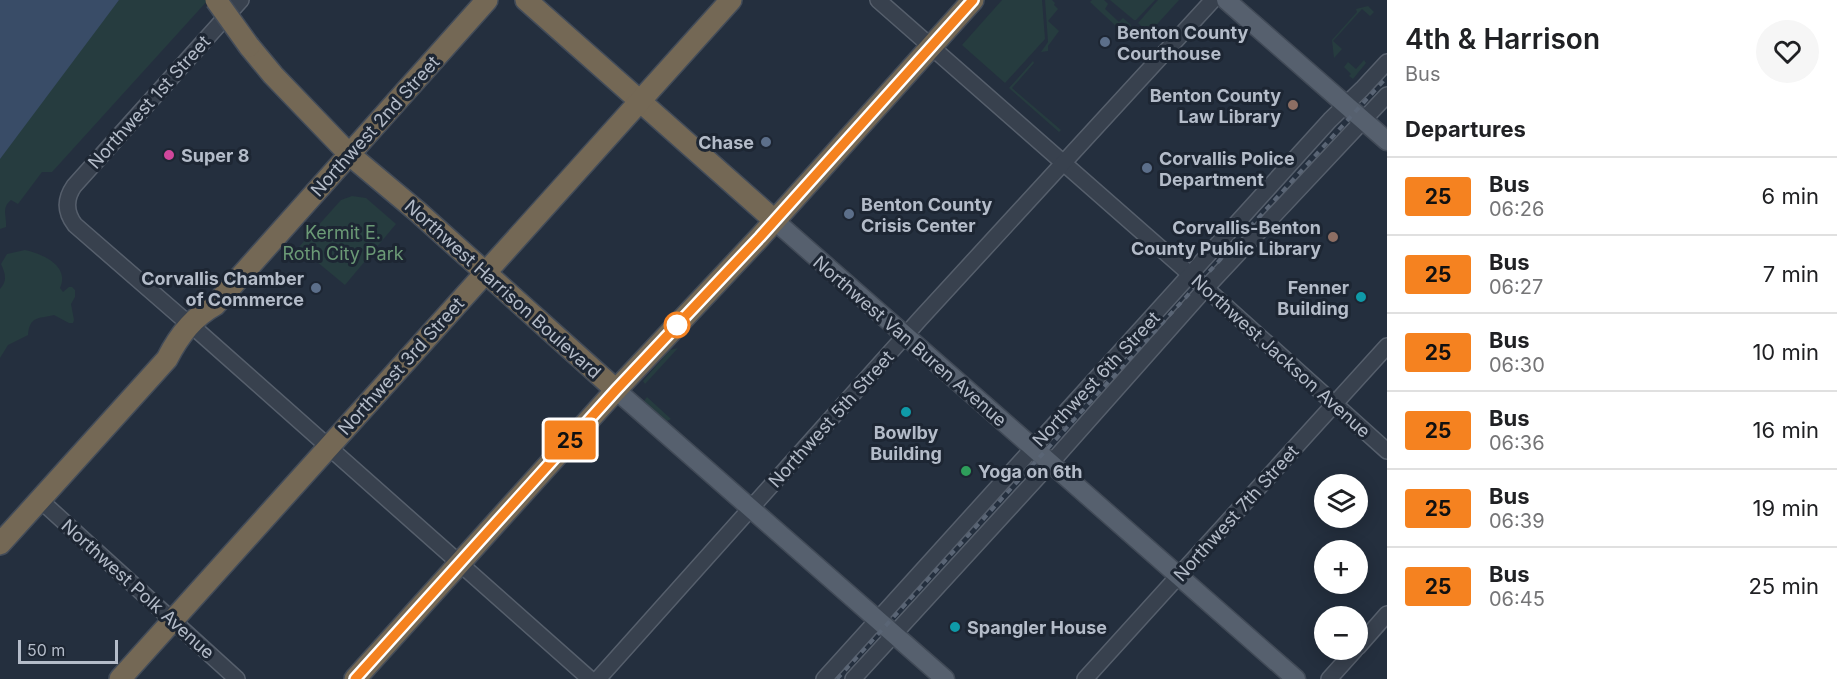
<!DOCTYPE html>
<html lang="en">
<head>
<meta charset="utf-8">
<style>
	body { margin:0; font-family:Inter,sans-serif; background:#f6f6f6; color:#202124; height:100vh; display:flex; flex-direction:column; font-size:22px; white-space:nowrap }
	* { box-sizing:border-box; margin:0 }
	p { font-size:20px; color:#757577 }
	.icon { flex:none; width:33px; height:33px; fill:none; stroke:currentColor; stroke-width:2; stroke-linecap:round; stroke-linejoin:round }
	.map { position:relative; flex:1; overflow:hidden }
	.side { display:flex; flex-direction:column; background:#fff; width:450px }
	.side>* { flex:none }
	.badge { padding:0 12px; border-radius:4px; font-size:21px; line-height:39px }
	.fabs { position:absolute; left:1314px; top:474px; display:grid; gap:12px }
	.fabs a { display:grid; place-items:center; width:54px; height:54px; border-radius:50%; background:#fff; box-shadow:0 3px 15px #0003; font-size:30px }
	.scale { position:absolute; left:18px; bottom:15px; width:100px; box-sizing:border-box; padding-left:6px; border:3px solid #b4bcc9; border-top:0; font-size:16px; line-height:21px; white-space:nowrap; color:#b4bcc9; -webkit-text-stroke:4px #1d2633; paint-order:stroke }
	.map>.badge { position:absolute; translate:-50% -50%; box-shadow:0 0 0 3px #fff }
	h2 { padding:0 18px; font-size:22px; line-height:54px }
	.round { display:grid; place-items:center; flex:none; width:63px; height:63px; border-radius:32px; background:#f6f6f6 }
	.overview { display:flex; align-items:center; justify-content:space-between; height:102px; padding:0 18px }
	h1 { font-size:28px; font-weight:600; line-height:45px }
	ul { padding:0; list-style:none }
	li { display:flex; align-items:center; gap:18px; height:78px; padding:0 18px; border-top:2px solid #e0e0e0 }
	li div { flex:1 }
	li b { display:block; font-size:22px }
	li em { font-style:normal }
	li .badge { min-width:66px; font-weight:700; text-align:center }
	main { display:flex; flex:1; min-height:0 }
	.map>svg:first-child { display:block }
	.green { fill:#263c3f }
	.water { fill:#394c67 }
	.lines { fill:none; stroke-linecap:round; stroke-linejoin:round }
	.minor-casing { stroke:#565f6c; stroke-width:18 }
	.major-casing { stroke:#414a57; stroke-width:21 }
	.highway-casing { stroke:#434c59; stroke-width:24 }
	.minor { stroke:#38414e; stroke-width:15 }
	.major { stroke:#56606e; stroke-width:18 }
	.highway { stroke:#746855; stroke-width:21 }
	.rail { stroke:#5a6575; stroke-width:4; stroke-dasharray:6 6; stroke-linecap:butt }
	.highway-bridge-casing { stroke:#434c59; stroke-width:24; stroke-linecap:butt }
	.highway-bridge { stroke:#746855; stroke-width:21 }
	.line-casing { stroke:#fff; stroke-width:14 }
	.line { stroke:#f58220; stroke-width:9 }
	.service-dot { fill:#5c6f8a; stroke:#1d2633; stroke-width:2 }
	.education-dot { fill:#8d6e63; stroke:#1d2633; stroke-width:2 }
	.hotel-dot { fill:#d1479c; stroke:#1d2633; stroke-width:2 }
	.culture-dot { fill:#0f9aa8; stroke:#1d2633; stroke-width:2 }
	.stop-dot { fill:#fff; stroke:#f58220; stroke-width:3 }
	.leisure-dot { fill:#2e9e5b; stroke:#1d2633; stroke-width:2 }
	.labels { text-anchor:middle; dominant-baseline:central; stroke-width:6; stroke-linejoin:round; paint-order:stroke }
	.poi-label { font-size:18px; font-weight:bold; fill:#b4bcc9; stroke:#1d2633; text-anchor:start }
	.street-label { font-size:18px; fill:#b4bcc9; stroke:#1d2633 }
	.park-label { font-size:18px; fill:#6b9a76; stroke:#1d2633 }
</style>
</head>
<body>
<main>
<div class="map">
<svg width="1387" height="679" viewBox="0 0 1387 679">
	<rect width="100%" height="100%" fill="#242f3e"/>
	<g class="green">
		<path d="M119,0H208L52,172H42L18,204L11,200C1,208 7,216 6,227L0,229V131Z"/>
		<polygon points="1002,0 1042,0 1045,39 1005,83 962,45"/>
		<polygon points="1045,0 1052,0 1055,3 1054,5 1058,9 1048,21 1059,31 1048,46 1048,51 1041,52 1048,42"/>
		<polygon points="1092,0 1104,0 1108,4 1105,9 1119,22 1123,18 1131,25 1130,28 1132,29 1134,28 1138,32 1136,34 1122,22 1117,27 1090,2"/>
		<polygon points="1110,0 1155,0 1136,20 1134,20"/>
		<polygon points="1158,0 1179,0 1149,33 1138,23"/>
		<polygon points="1368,6 1374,12 1370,16 1362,9 1333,41 1342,49 1334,58 1332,40 1357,12 1356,9"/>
		<polygon points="1364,60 1366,63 1353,79 1349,76 1351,74 1344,67 1348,62 1356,69"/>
		<polygon points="1033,61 1034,63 1012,88 1061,130 1059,132 1009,88"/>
		<polygon points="352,196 366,198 396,224 345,285 299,247 341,200"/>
		<path d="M25,250C43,254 70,266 60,288L63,292L69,287H72L75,290V297L71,304L74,320L73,323H69L54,315C37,319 30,316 28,335L8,345L0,358V289C8,281 5,273 1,264L7,254Z"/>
		<polygon points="678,348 645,384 643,381 670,350"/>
		<polygon points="647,397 671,419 667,421 644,401"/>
	</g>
	<polygon class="water" points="0,0 119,0 0,159"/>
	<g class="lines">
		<defs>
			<g id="minor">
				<polyline points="878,0 1191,275 1387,451"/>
				<path d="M190,325L75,225C65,212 65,199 74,186L241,0"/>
				<polyline points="199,332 590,679"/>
				<polyline points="40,500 237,679"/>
				<polyline points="1358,647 1387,614"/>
				<polyline points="598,679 920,319 1213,0"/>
				<polyline points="824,679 1330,120 1362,89 1387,62"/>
				<polyline points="853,679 1050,464 1205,289 1387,95"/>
				<polyline points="1085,679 1387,346"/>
				<polyline points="1329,679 1355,650"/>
			</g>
			<g id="major">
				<polyline points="1226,0 1387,141"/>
				<polyline points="774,220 1296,679"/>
				<polyline points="616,390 945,679"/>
			</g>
			<g id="highway">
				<polyline points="526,0 774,220"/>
				<polyline points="249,46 273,75 350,155 418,212 616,390"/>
				<path d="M0,544L167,359C178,337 193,317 215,305L487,0"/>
				<polyline points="120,679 731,0"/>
				<polyline points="355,679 616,390 760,237 973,0"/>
			</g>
		</defs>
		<use href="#minor" class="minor-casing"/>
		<use href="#major" class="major-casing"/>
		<use href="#highway" class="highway-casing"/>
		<use href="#minor" class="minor"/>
		<use href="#major" class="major"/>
		<use href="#highway" class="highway"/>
		<polyline class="rail" points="837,679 1387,77"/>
		<defs>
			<polyline id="highway-bridge" points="216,0 249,46"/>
		</defs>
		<use href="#highway-bridge" class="highway-bridge-casing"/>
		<use href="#highway-bridge" class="highway-bridge"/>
	</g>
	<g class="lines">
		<defs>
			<polyline id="line" points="355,679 616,390 760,237 973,0"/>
		</defs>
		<use href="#line" class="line-casing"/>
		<use href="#line" class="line"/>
	</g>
	<g class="service-dot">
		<circle cx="1105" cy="42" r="6"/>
		<circle cx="766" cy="142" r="6"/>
		<circle cx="1147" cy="168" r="6"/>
		<circle cx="849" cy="214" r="6"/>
		<circle cx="316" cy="288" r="6"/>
	</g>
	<g class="education-dot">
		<circle cx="1293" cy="105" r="6"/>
		<circle cx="1333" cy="237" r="6"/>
	</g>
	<circle class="hotel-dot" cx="169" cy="155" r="6"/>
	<g class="culture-dot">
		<circle cx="1361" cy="297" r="6"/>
		<circle cx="906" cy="412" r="6"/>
		<circle cx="955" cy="627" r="6"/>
	</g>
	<circle class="stop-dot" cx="677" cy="325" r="12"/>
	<circle class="leisure-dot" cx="966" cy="471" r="6"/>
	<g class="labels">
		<g class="poi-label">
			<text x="1117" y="32">Benton County<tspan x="1117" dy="21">Courthouse</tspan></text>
			<text x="1281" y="95" text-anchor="end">Benton County<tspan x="1281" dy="21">Law Library</tspan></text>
			<text x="754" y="142" text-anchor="end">Chase</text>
			<text x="181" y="155">Super 8</text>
			<text x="1159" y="158">Corvallis Police<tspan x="1159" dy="21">Department</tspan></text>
			<text x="861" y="204">Benton County<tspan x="861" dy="21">Crisis Center</tspan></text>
			<text x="1321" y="227" text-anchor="end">Corvallis-Benton<tspan x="1321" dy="21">County Public Library</tspan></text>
			<text x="304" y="278" text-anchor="end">Corvallis Chamber<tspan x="304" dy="21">of Commerce</tspan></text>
			<text x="1349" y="287" text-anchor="end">Fenner<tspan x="1349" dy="21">Building</tspan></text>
			<text x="906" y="432" text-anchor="middle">Bowlby<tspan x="906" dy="21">Building</tspan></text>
			<text x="978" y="471">Yoga on 6th</text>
			<text x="967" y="627">Spangler House</text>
		</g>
		<g class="street-label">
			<text transform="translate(149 102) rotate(-48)">Northwest 1st Street</text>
			<text transform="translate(375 126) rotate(-48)">Northwest 2nd Street</text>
			<text transform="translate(503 289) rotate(42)">Northwest Harrison Boulevard</text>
			<text transform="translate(910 341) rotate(41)">Northwest Van Buren Avenue</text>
			<text transform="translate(1281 356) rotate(42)">Northwest Jackson Avenue</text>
			<text transform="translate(401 366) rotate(-48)">Northwest 3rd Street</text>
			<text transform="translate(1096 379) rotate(-47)">Northwest 6th Street</text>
			<text transform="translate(831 419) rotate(-48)">Northwest 5th Street</text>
			<text transform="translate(1236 513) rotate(-48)">Northwest 7th Street</text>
			<text transform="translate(138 589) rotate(42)">Northwest Polk Avenue</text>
		</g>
		<g class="park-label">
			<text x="343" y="232">Kermit E.<tspan x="343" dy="21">Roth City Park</tspan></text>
		</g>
	</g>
</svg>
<div class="fabs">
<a><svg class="icon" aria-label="layers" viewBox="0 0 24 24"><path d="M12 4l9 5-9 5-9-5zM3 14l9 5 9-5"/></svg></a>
<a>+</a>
<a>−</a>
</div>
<div class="scale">50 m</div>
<b class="badge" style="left:570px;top:440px;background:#f58220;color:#111">25</b>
</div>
<section class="side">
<div class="overview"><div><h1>4th &amp; Harrison</h1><p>Bus</p></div><a class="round"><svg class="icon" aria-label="heart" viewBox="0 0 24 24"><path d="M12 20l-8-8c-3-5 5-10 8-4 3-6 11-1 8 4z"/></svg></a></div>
<h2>Departures</h2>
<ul>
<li><span class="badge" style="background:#f58220;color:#111">25</span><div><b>Bus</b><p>06:26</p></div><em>6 min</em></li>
<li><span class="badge" style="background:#f58220;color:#111">25</span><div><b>Bus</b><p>06:27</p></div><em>7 min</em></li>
<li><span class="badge" style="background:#f58220;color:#111">25</span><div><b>Bus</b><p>06:30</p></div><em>10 min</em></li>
<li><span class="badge" style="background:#f58220;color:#111">25</span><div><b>Bus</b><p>06:36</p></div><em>16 min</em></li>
<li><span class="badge" style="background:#f58220;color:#111">25</span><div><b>Bus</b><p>06:39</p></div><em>19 min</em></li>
<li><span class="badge" style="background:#f58220;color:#111">25</span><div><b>Bus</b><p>06:45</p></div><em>25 min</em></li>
</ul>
</section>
</main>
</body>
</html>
